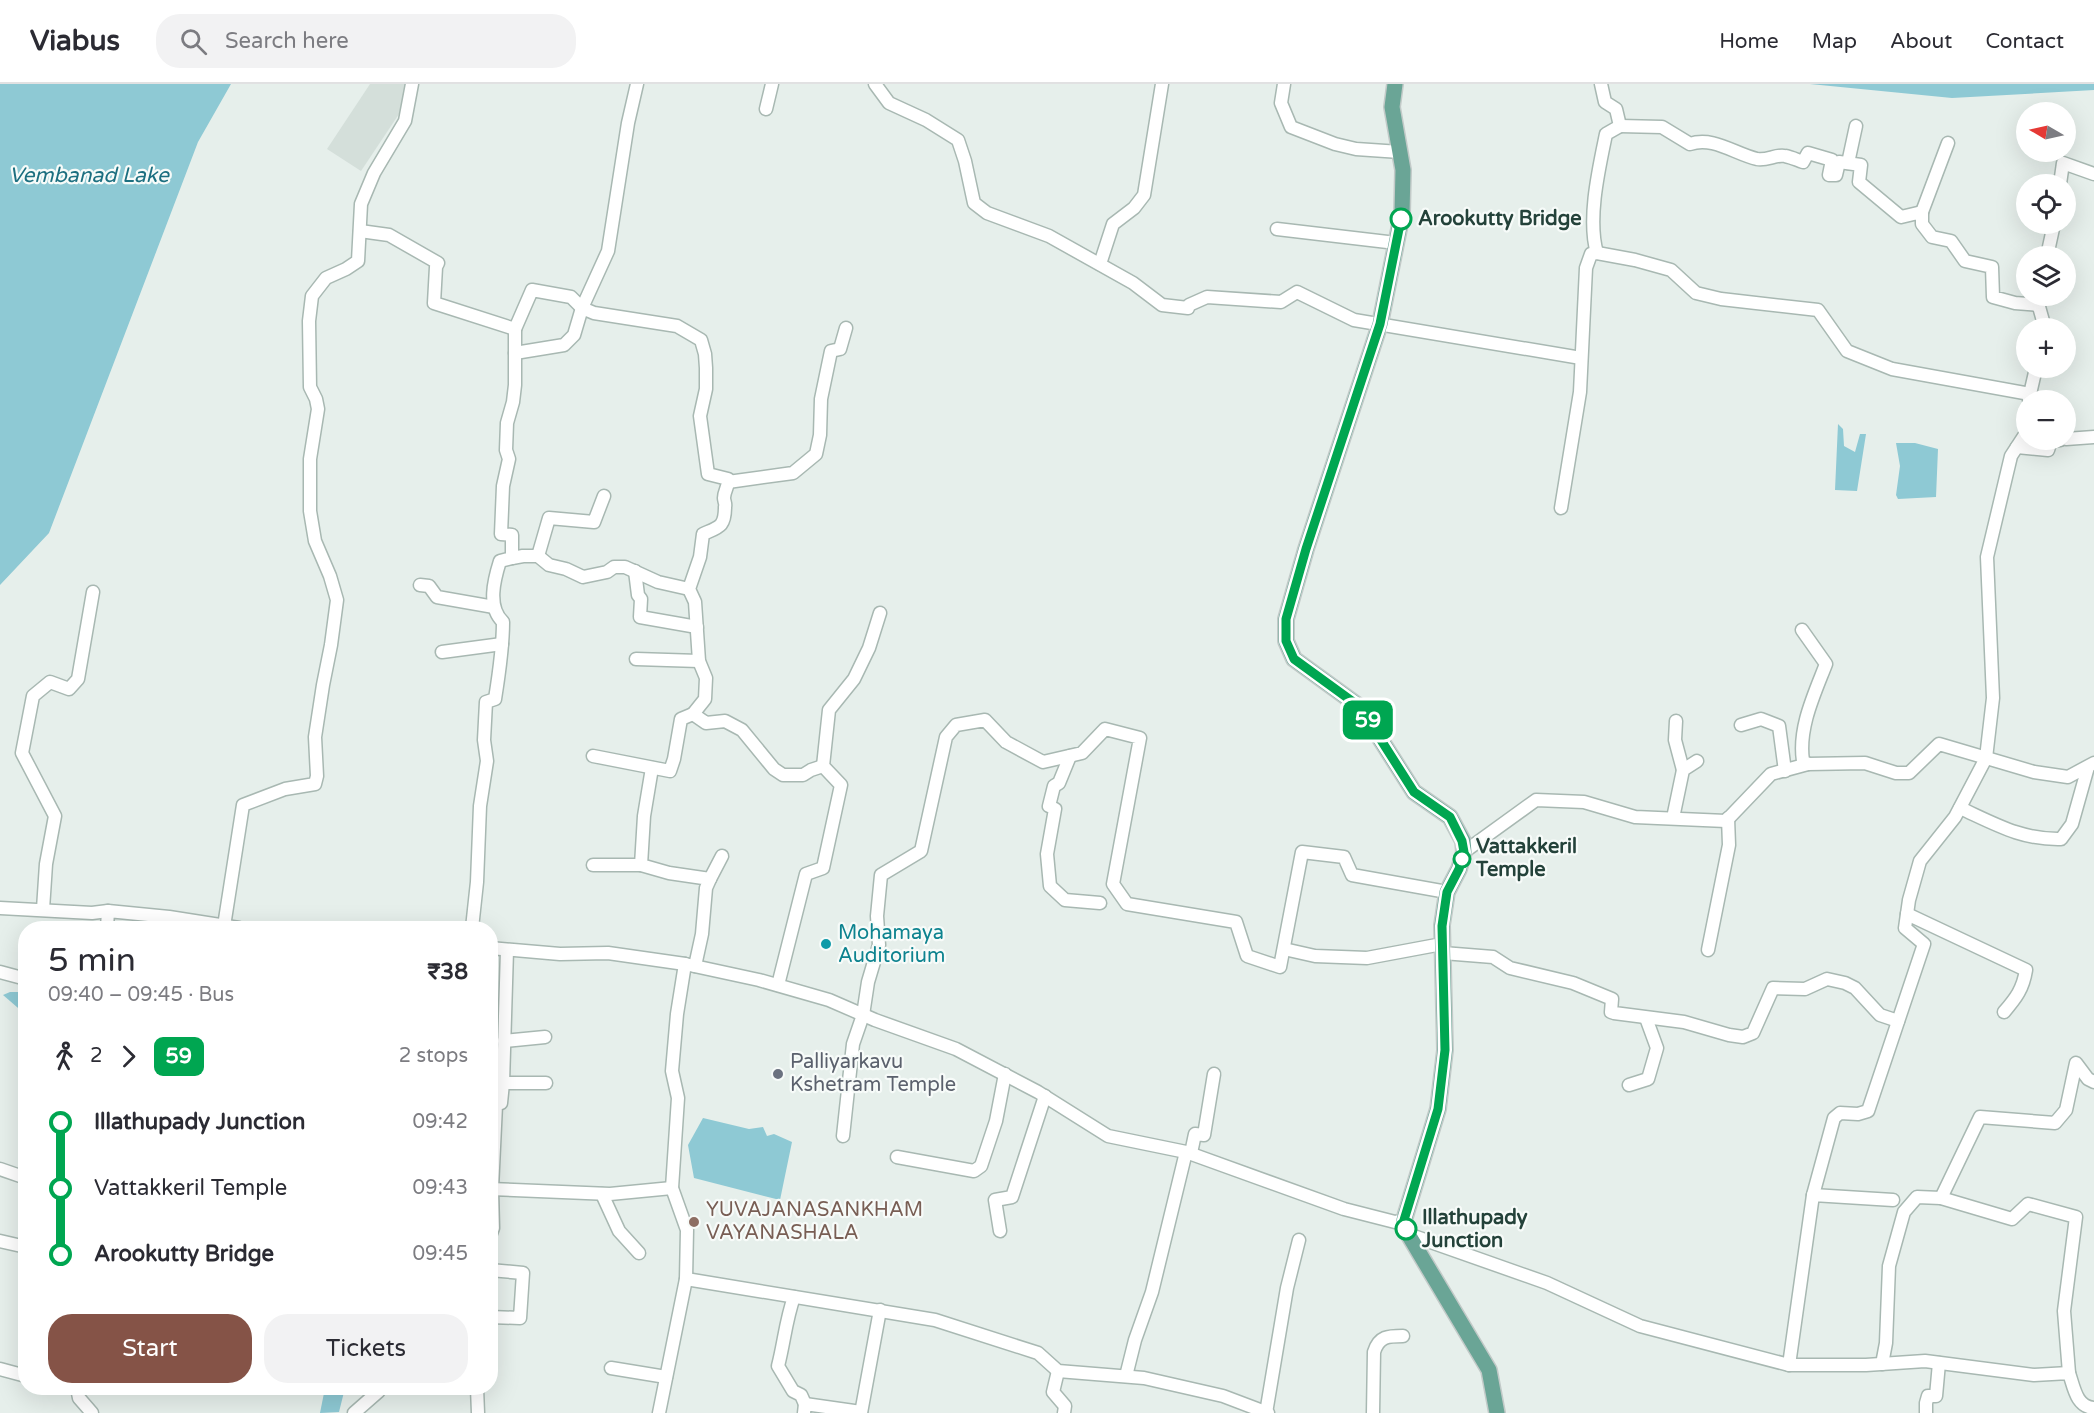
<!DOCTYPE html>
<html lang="en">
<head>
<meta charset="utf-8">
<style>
	body { margin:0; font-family:"Varela Round",sans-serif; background:#f2f2f3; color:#2b2b33; height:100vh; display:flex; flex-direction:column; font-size:22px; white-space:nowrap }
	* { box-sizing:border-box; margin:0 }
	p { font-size:20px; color:#7c7c81 }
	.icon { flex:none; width:33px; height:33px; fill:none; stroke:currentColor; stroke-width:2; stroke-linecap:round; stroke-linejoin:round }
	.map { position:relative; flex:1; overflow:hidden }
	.drawer { position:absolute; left:18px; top:837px; width:480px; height:474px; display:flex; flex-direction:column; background:#fff; border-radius:24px; box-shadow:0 6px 24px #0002 }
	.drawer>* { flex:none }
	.badge { padding:0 12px; border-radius:9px; font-size:21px; line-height:39px }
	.needle { width:39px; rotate:279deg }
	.controls { position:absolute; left:2016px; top:18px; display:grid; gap:12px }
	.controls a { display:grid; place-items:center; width:60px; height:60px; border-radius:50%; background:#fff; box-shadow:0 6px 24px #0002; font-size:30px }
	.map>.badge { position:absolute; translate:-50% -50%; box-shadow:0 0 0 3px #fff }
	.legs { display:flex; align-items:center; gap:9px; height:66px; padding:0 30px; font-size:20px }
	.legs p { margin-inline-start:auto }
	.headline { display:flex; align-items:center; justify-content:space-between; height:102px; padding:0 30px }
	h1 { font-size:33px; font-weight:600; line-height:45px }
	.cta { display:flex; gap:12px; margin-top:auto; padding:12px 30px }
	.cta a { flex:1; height:69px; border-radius:24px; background:#855347; color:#fff; font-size:24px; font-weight:600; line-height:69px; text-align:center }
	.cta a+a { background:#f2f2f3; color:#2b2b33 }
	ul { padding:0 30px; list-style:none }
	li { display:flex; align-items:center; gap:21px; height:66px; font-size:22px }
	li i { display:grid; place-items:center; width:9px; height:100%; margin:0 8px; background:currentColor }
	li i::after { content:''; width:15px; height:15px; margin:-8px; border:4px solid; border-radius:50%; background:#fff }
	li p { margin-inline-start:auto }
	li:first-child i { background:linear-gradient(#0000 50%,currentColor 0) }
	li:last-child i { background:linear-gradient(currentColor 50%,#0000 0) }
	header { display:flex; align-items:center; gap:36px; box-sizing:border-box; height:84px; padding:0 30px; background:#fff; border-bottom:2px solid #e1e1e2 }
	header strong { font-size:28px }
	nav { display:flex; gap:33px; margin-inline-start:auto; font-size:21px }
	.search { width:420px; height:54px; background:#f2f2f3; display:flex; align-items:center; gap:15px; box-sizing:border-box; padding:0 21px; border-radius:24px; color:#7c7c81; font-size:22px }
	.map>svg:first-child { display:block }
	.built { fill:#d4dfda }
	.water { fill:#8ec9d4 }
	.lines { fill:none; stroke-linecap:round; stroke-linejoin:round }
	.minor-casing { stroke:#a8b8b2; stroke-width:15 }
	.major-casing { stroke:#c2cac8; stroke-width:18 }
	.minor { stroke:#fff; stroke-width:12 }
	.major { stroke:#6aa596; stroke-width:15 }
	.line-1-casing { stroke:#fff; stroke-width:14 }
	.line-1 { stroke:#00a651; stroke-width:9 }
	.stop-1-dot { fill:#fff; stroke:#00a651; stroke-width:3 }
	.culture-dot { fill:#0f9aa8; stroke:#f7fbf9; stroke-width:2 }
	.worship-dot { fill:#6b7280; stroke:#f7fbf9; stroke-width:2 }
	.education-dot { fill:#8d6e63; stroke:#f7fbf9; stroke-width:2 }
	.labels { text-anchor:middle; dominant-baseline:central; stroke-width:4.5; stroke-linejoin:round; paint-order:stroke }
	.stop-label { font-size:20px; font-weight:bold; fill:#24423a; stroke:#f7fbf9; text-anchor:start }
	.culture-label { font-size:20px; fill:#0d838f; stroke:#f7fbf9; text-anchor:start }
	.worship-label { font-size:20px; fill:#5b616d; stroke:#f7fbf9; text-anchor:start }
	.education-label { font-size:20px; fill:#785e54; stroke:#f7fbf9; text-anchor:start }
	.water-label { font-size:21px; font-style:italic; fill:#1c6f80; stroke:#f7fbf9 }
</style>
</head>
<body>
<header>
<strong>Viabus</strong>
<div class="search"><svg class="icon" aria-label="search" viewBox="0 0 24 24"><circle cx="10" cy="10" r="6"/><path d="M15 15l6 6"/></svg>Search here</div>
<nav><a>Home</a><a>Map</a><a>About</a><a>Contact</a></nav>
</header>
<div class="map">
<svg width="2094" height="1329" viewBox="0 0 2094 1329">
	<rect width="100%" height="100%" fill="#e6efeb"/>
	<polygon class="built" points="370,0 408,0 407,18 361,87 327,65"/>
	<g class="water">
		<polygon points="0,0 231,0 198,58 49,449 0,501"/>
		<polygon points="1810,0 2094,0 2094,6 1952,14"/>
		<polygon points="1838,340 1843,345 1844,362 1855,368 1860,350 1866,350 1857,407 1835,406"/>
		<polygon points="1896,359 1915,359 1938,365 1936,413 1898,415 1896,411 1900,382"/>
		<polygon points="10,908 18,908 25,914 25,930 3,911"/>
		<polygon points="703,1034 749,1045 763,1043 767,1052 774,1050 792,1058 780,1116 694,1094 688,1061"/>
		<polygon points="325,1304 345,1304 339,1328 320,1329"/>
	</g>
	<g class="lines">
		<defs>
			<g id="minor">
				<polyline points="875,0 889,19 926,36 958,56 965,77 974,119 987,129 1049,152 1133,199 1162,221 1188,224 1189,221 1207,213 1281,218 1297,208 1354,236 1581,274"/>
				<polyline points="1284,0 1281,19 1291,43 1335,60 1356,65 1400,68"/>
				<polyline points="766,25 772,0"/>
				<path d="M1620,42L1662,43L1690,60C1713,52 1735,70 1757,75C1767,77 1776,70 1785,72C1791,73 1797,76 1803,78L1808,69L1832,76L1829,91H1836L1839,78L1861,81L1859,98L1901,133L1922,128V140L1932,153L1951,157L1965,177L1992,183L1993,213L2015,219L2039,221"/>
				<polyline points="1848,79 1856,42"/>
				<polyline points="2060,100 2063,79 2094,90"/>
				<polyline points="1922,128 1948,59"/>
				<polyline points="1277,145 1396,159"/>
				<polyline points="360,147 389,151 438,179 436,183 434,219 515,245 532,206 571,213 582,224 608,167 628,39 637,0"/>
				<path d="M1597,169C1587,135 1599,84 1606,50L1620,42L1616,25L1605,18L1601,0"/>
				<polyline points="2047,172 2054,140"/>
				<polyline points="1100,180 1113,140 1134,124 1144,111 1162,0"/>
				<polyline points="2036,212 2045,244"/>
				<path d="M515,245V269L564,261L574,251L582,224L594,229L677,242L701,256L705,270L706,284V305L700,332L708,390L728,395C729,402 724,407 724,414C724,417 726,420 725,423C725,443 719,443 703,450L700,473L689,505L695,518L699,577L706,594L705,615L693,630L706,639L725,637L742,646L774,685L783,691H803L811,686L823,682"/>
				<polyline points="2030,310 2036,284"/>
				<polyline points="2066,355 2094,353"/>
				<polyline points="2017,363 2048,366 2051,357 2060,356"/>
				<polyline points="728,398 793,389 816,370 820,351 821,315 831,267 840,265 846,244"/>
				<polyline points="1561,424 1580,308 1586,184 1591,170 1597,169 1635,176 1671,186 1696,209 1721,215 1818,226 1847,267 1892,285 2030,310 2029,316"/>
				<polyline points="538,472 549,434 594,438 604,412"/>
				<polyline points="512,474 523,472 538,472 549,481 566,485 583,493 607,488 614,483 625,483 658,498 689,505"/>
				<polyline points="635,487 638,511 641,515 640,533 697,543"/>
				<polyline points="420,501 429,502 437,513 494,523"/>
				<path d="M1802,546L1826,580C1814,611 1798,644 1803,677L1808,680"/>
				<polyline points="442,568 502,560"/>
				<polyline points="636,575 699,577"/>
				<polyline points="1676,637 1675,656 1683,686"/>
				<polyline points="1741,641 1761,635 1779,642 1785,687"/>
				<polyline points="593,672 670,687 674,675 681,635 693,630"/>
				<polyline points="1070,672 1059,699 1054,702 1049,722 1055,725 1047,770 1050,802 1065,816 1100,819"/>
				<polyline points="652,684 644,732 641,781 669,789 710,795 706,804 702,850 695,882"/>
				<path d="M1960,724C1995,740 2022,756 2061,755L2072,740L2088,683"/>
				<polyline points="1673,734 1683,686 1697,677"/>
				<polyline points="1464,768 1536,716 1584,718 1635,733 1726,737 1771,690 1808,680 1865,679 1896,689 1909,689 1939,660 2034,688 2068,693 2094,679"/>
				<polyline points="593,781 641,781"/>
				<polyline points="710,795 722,772"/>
				<polyline points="0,824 92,829 108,827"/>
				<polyline points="43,825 46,780 55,732 22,669 33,612 50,598 69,605 78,595 93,508"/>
				<path d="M1907,830L2026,886C2023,905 2016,914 2004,928"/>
				<polyline points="224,842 243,721 285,705 315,700 317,692 315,653 323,601 331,561 337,516 330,492 315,457 310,427 310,375 318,325 316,315 310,303 309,237 312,212 326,194 346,185 358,177 361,120 374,89 405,37 412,0"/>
				<polyline points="107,844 108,827 169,833 239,844"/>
				<path d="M472,844L477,798L480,722L487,677L484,656L486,618L495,615C499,590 503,564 503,538C487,523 494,496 500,477L512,474V451L501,450L503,402L509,375L506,366L507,339L513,318L515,301V269"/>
				<polyline points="490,864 560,870 608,869 685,880 759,896 829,916 875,936 956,965 1038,1008 1108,1052 1186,1068 1344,1125 1395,1138 1404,1136"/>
				<polyline points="1284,865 1315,872 1367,874 1442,860"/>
				<polyline points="1708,866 1729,761 1728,734"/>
				<polyline points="1443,869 1493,873 1510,884 1573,899 1612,915 1611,928 1614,929 1684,938 1729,951 1743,953 1753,949 1773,904 1805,905 1827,895 1845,899 1855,904 1880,931 1898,937"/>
				<polyline points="0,888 26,895"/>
				<polyline points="778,901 806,790 823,784 841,701 823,682 829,626 854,595 869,564 880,529"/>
				<polyline points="504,957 545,953"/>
				<polyline points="503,999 546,999"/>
				<polyline points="1629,1001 1648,995 1657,964 1646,934"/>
				<polyline points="843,1052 853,960 863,931 868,898 879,861 877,832 881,791 921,767 946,653 956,641 985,636 1006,658 1043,678 1082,669 1105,645 1140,654 1113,800 1127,820 1236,838 1247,872 1280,883 1302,768 1344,773 1352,791 1447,808"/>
				<polyline points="1191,1069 1195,1050 1204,1051 1214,990"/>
				<polyline points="897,1073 974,1087 981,1082 996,1037 1005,990"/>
				<polyline points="0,1085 26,1094"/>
				<polyline points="490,1105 610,1110 672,1104"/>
				<polyline points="602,1110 619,1147 639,1169"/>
				<polyline points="1813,1111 1834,1034 1840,1029 1858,1030 1868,1027 1924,860 1905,844 1909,816 1920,777 1955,733 1986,674 1993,614 1987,473 2011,372 2026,349"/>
				<polyline points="1941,1114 1980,1033 2055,1039 2066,1026 2076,979 2088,995 2094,998"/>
				<polyline points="1000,1147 995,1116 1012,1113 1045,1012"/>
				<polyline points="1408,1150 1547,1199 1640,1242 1789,1281 1813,1111 1893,1116"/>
				<polyline points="490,1152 493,1144 492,1105 496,1021 501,1019 503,999 507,866"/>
				<polyline points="0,1157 26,1163"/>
				<polyline points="490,1186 523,1189 520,1234 490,1233"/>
				<polyline points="686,1195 935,1236 1038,1269 1058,1287 1144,1294 1223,1312 1268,1329"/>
				<path d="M794,1213C786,1235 784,1259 778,1282L793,1307L801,1311L805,1320"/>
				<polyline points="1882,1280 1886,1259 1889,1182 1904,1128 1917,1113 1941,1114 2012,1135 2028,1120 2076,1133 2064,1227 2069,1289"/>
				<path d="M1789,1281H1866L1925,1277L2034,1291L2069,1289C2074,1303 2076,1323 2094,1324"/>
				<polyline points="611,1284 666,1293"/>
				<polyline points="0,1285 26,1292"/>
				<polyline points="1058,1287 1053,1308 1065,1322 1064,1329"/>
				<polyline points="1126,1292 1135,1256 1152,1208 1186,1068"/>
				<polyline points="77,1304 79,1314 92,1329"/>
				<polyline points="477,1304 478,1329"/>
				<polyline points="354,1329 379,1307 379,1304"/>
				<polyline points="659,1329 686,1195 687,1146 672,1104 678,1014 672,987 677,930 685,880"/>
				<polyline points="804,1329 805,1320 861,1328"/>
				<polyline points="861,1329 880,1226"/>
				<polyline points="1266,1329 1287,1204 1299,1156"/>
				<path d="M1373,1329L1374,1268C1379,1252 1388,1252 1403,1252"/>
				<polyline points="1926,1329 1926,1319 1928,1312 1936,1312 1939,1279"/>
			</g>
			<polyline id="major" points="1395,0 1392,23 1403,86 1402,130 1380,240 1306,465 1286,535 1286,557 1294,575 1360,623 1414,708 1450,733 1463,757 1464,768 1459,785 1447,808 1442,841 1445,966 1438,1025 1404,1136 1408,1150 1489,1286 1497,1329"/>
		</defs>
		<use href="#minor" class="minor-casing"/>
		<use href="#major" class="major-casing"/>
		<use href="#minor" class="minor"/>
		<use href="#major" class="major"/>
	</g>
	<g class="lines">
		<defs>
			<polyline id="line-1" points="1401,135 1380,240 1306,465 1286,535 1286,557 1294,575 1360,623 1414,708 1450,733 1462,757 1464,768 1459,785 1447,808 1442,842 1445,966 1438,1025 1404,1136 1406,1145"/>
		</defs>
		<use href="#line-1" class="line-1-casing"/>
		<use href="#line-1" class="line-1"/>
	</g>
	<g class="stop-1-dot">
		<circle cx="1401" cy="135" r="10"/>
		<circle cx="1462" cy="775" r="8"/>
		<circle cx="1406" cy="1145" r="10"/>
	</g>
	<circle class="culture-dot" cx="826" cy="860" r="6"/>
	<circle class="worship-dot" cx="778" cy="990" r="6"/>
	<circle class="education-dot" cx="694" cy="1138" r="6"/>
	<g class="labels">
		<g class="stop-label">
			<text x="1418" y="135">Arookutty Bridge</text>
			<text x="1476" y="763">Vattakkeril<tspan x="1476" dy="23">Temple</tspan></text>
			<text x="1422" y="1134">Illathupady<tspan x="1422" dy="23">Junction</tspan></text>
		</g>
		<g class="culture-label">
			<text x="838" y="849">Mohamaya<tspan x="838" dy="23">Auditorium</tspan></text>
		</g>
		<g class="worship-label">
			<text x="790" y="978">Palliyarkavu<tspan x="790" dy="23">Kshetram Temple</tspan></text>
		</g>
		<g class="education-label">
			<text x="706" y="1126">YUVAJANASANKHAM<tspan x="706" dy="23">VAYANASHALA</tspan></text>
		</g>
		<g class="water-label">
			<text x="89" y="91">Vembanad Lake</text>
		</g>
	</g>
</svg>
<div class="controls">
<a><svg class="needle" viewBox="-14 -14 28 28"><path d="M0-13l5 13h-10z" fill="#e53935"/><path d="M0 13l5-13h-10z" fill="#7c7c81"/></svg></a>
<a><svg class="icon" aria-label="locate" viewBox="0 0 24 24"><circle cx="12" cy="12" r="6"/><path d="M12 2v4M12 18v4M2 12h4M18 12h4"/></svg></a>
<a><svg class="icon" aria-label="layers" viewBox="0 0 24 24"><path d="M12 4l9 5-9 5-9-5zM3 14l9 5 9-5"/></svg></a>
<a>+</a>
<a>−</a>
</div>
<b class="badge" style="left:1368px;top:636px;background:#00a651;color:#fff">59</b>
<section class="drawer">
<div class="headline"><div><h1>5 min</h1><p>09:40 – 09:45 · Bus</p></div><b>₹38</b></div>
<div class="legs"><svg class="icon" aria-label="walk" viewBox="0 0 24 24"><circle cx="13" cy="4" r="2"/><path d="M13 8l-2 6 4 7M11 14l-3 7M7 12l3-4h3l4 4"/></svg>2<svg class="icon" aria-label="forward" viewBox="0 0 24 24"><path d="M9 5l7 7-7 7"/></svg><b class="badge" style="background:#00a651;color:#fff">59</b><p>2 stops</p></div>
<ul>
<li><i style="color:#00a651"></i><b>Illathupady Junction</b><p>09:42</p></li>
<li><i style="color:#00a651"></i><span>Vattakkeril Temple</span><p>09:43</p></li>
<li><i style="color:#00a651"></i><b>Arookutty Bridge</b><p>09:45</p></li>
</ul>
<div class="cta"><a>Start</a><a>Tickets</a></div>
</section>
</div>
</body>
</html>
